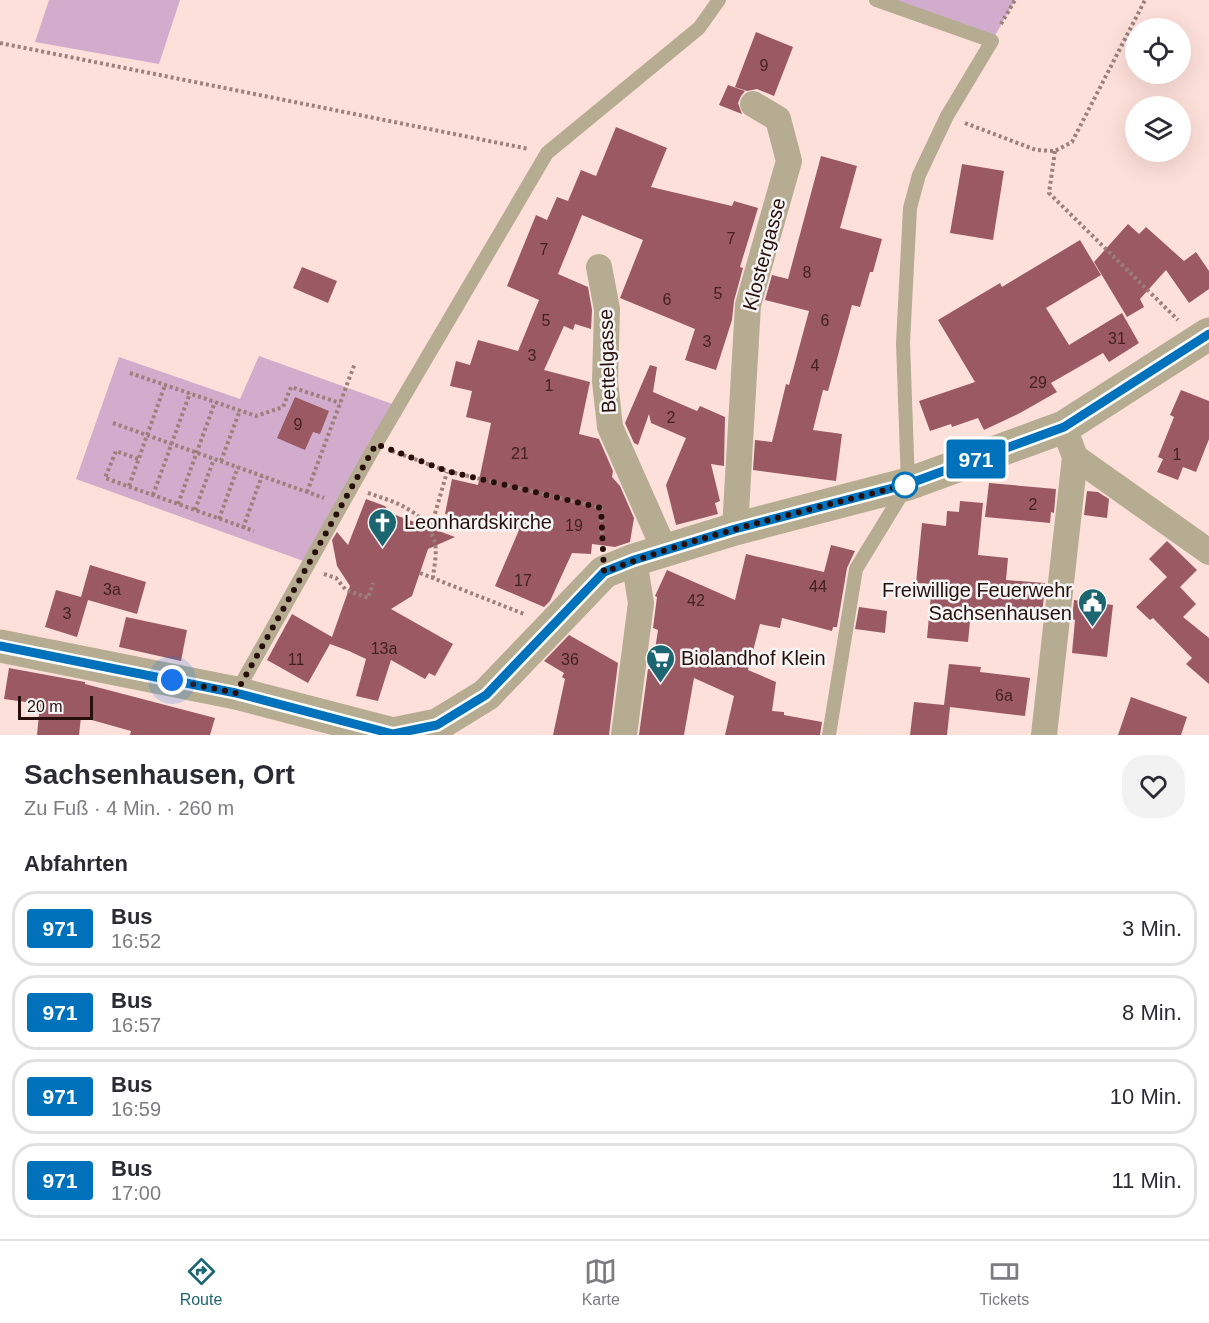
<!DOCTYPE html>
<html lang="de">
<head>
<meta charset="utf-8">
<style>
	body { margin:0; font-family:Helvetica,sans-serif; background:#f2f2f3; color:#2b2b33; height:100vh; display:flex; flex-direction:column; font-size:22px; white-space:nowrap }
	* { box-sizing:border-box; margin:0 }
	p { font-size:20px; color:#7c7c81 }
	.icon { flex:none; width:33px; height:33px; fill:none; stroke:currentColor; stroke-width:2; stroke-linecap:round; stroke-linejoin:round }
	.map { position:relative; height:735px; overflow:hidden }
	.sheet { display:flex; flex-direction:column; background:#fff; flex:1 }
	.sheet>* { flex:none }
	.badge { padding:0 12px; border-radius:4px; font-size:21px; line-height:39px }
	.fabs { position:absolute; left:1125px; top:18px; display:grid; gap:12px }
	.fabs a { display:grid; place-items:center; width:66px; height:66px; border-radius:50%; background:#fff; box-shadow:0 6px 24px #0002; font-size:30px }
	.scale { position:absolute; left:18px; bottom:15px; width:75px; box-sizing:border-box; padding-left:6px; border:3px solid #280f0b; border-top:0; font-size:16px; line-height:21px; white-space:nowrap; color:#280f0b; -webkit-text-stroke:4px #f5f5f5; paint-order:stroke }
	.you { position:absolute; width:30px; height:30px; margin:-15px; border:4px solid #fff; border-radius:50%; background:#1a73e8; box-shadow:0 0 0 9px #1a73e833 }
	.map>.badge { position:absolute; translate:-50% -50%; box-shadow:0 0 0 3px #fff }
	h2 { padding:0 24px; font-size:22px; line-height:54px }
	.round { display:grid; place-items:center; flex:none; width:63px; height:63px; border-radius:24px; background:#f2f2f3 }
	.headline { display:flex; align-items:center; justify-content:space-between; height:102px; padding:0 24px }
	h1 { font-size:28px; font-weight:700; line-height:45px }
	ul { padding:0; list-style:none }
	li { display:flex; align-items:center; gap:18px; height:75px; margin:0 12px 9px; padding:0 12px; border:3px solid #e1e1e2; border-radius:24px }
	li div { flex:1 }
	li b { display:block; font-size:22px }
	li em { font-style:normal }
	li .badge { min-width:66px; font-weight:700; text-align:center }
	.menu { display:flex; justify-content:space-around; align-items:center; height:84px; border-top:2px solid #e1e1e2; background:#fff; font-size:16px; color:#7c7c81 }
	.menu a { display:grid; justify-items:center; gap:3px }
	.menu .on { color:#1c6672 }
	.map>svg:first-child { display:block }
	.green { fill:#d2accd }
	.building { fill:#9a5963 }
	.lines { fill:none; stroke-linecap:round; stroke-linejoin:round }
	.path { stroke:#9c807b; stroke-width:4; stroke-dasharray:3 3; stroke-linecap:butt }
	.service { stroke:#b5ac91; stroke-width:14 }
	.minor { stroke:#b5ac91; stroke-width:26 }
	.tertiary { stroke:#b5ac91; stroke-width:33 }
	.line-casing { stroke:#fff; stroke-width:14 }
	.line { stroke:#0072bc; stroke-width:9 }
	.walk { stroke:#280f0b; stroke-width:6; stroke-dasharray:0 10.8 }
	.stop-dot { fill:#fff; stroke:#0072bc; stroke-width:3 }
	.labels { text-anchor:middle; dominant-baseline:central; stroke-width:5; stroke-linejoin:round; paint-order:stroke }
	.number-label { font-size:16px; fill:#442221 }
	.street-label { font-size:20px; fill:#280f0b; stroke:#f5f5f5 }
	.poi-label { font-size:20px; fill:#280f0b; stroke:#f5f5f5; text-anchor:start }
</style>
</head>
<body>
<div class="map">
<svg width="1209" height="735" viewBox="0 0 1209 735">
	<rect width="100%" height="100%" fill="#fee0da"/>
	<g class="green">
		<polygon points="49,0 180,0 159,64 35,42"/>
		<polygon points="876,0 1015,0 992,41"/>
		<polygon points="259,356 398,406 309,563 76,479 119,357 240,399"/>
	</g>
	<g class="building">
		<polygon points="756,32 793,47 774,96 757,89 747,91 735,87"/>
		<polygon points="728,85 745,91 741,96 738,103 742,114 719,105"/>
		<polygon points="616,127 667,148 651,187 732,206 734,201 758,208 740,267 743,268 734,301 732,320 716,370 685,360 695,329 620,298 643,240 582,215 558,274 588,287 592,310 591,329 575,324 573,330 564,326 544,370 590,382 579,434 599,439 613,471 612,477 620,486 634,518 630,542 615,547 592,544 591,554 572,553 550,601 544,607 495,586 519,530 445,514 452,479 478,485 491,423 466,417 472,391 450,386 456,361 470,365 478,340 518,351 539,300 507,286 536,215 547,220 557,197 568,201 581,170 596,176"/>
		<polygon points="821,156 857,166 840,228 882,239 873,272 870,272 860,307 852,305 828,391 823,390 813,430 842,434 836,481 753,470 755,440 772,442 786,384 789,385 809,311 765,300 772,275 788,279"/>
		<polygon points="962,164 1004,171 993,240 950,233"/>
		<polygon points="1128,224 1139,234 1146,227 1184,261 1196,252 1209,271 1209,289 1189,303 1166,270 1140,299 1144,307 1127,317 1094,262"/>
		<polygon points="1080,240 1101,275 1046,308 1069,345 1122,313 1139,343 1109,362 1103,353 1051,383 1057,392 1020,413 984,430 978,418 952,427 951,424 930,431 919,401 975,382 938,320 1000,283 1002,287"/>
		<polygon points="302,267 337,281 328,303 293,288"/>
		<polygon points="650,365 657,367 653,392 697,411 700,406 725,417 724,466 711,464 720,501 715,503 718,514 676,525 666,485 686,438 651,423 649,414 638,445 634,443 625,423"/>
		<polygon points="1181,390 1209,401 1209,439 1196,472 1183,467 1178,480 1157,472 1163,459 1158,457 1174,417 1170,415"/>
		<polygon points="295,397 329,411 320,434 313,432 305,450 277,438"/>
		<polygon points="989,483 1056,489 1054,513 1051,512 1050,523 985,517"/>
		<polygon points="1087,491 1098,492 1109,499 1107,518 1084,515"/>
		<polygon points="366,499 385,506 390,513 455,537 428,549 412,596 391,609 453,644 435,676 429,673 425,679 391,660 378,701 356,696 366,659 349,651 330,644 308,683 267,660 292,614 332,637 350,586 337,566 332,540 337,532 348,545"/>
		<polygon points="960,501 983,503 978,555 1008,558 1006,580 1045,583 1042,617 971,611 968,642 927,638 932,584 916,583 922,523 946,526 947,511 959,512"/>
		<polygon points="1167,541 1197,570 1180,587 1196,604 1183,617 1209,638 1209,684 1186,664 1192,658 1153,618 1150,620 1136,607 1167,577 1149,559"/>
		<polygon points="831,545 855,551 847,568 837,627 833,627 832,631 782,618 780,628 760,624 748,670 776,682 772,711 784,712 784,715 822,722 820,735 725,735 734,696 694,678 684,735 639,735 648,669 652,669 658,630 653,628 657,597 655,596 667,570 735,600 746,554 824,572"/>
		<polygon points="90,565 146,582 137,614 88,600 77,637 45,627 56,590 81,597"/>
		<polygon points="1074,600 1113,605 1107,657 1072,653 1075,620 1072,619"/>
		<polygon points="859,607 887,611 885,633 855,629"/>
		<polygon points="126,617 187,630 181,661 119,647"/>
		<polygon points="569,635 618,663 609,735 553,735 565,679 562,677 564,673 544,661"/>
		<polygon points="949,664 981,667 980,672 1030,678 1025,716 950,707 947,735 910,735 914,702 944,705"/>
		<polygon points="9,668 85,682 85,684 215,718 210,735 130,735 131,731 81,717 79,735 37,735 40,704 4,699"/>
		<polygon points="1131,697 1187,717 1181,735 1118,735"/>
	</g>
	<g class="lines">
		<g class="path">
			<polyline points="1001,24 1015,0"/>
			<polyline points="0,43 529,149"/>
			<polyline points="965,123 1036,150 1055,151 1072,142 1145,0"/>
			<polyline points="1055,151 1049,193 1178,320"/>
			<polyline points="130,373 256,416 283,407 291,387 340,403"/>
			<polyline points="113,423 324,498"/>
			<polyline points="392,451 447,471 601,508 602,541"/>
			<polyline points="138,459 116,451 105,478 254,531"/>
			<polyline points="221,461 240,410"/>
			<polyline points="129,486 165,385"/>
			<polyline points="307,492 355,363"/>
			<path d="M368,493C395,502 424,510 434,540C438,551 434,566 433,578"/>
			<polyline points="153,495 190,393"/>
			<polyline points="178,504 215,402"/>
			<polyline points="195,510 214,459"/>
			<polyline points="219,519 238,467"/>
			<polyline points="243,528 262,476"/>
			<polyline points="430,531 447,472"/>
			<polyline points="420,573 524,614"/>
			<polyline points="324,574 336,578 346,590 368,598 373,583"/>
		</g>
		<g class="service">
			<polyline points="236,693 376,444 547,153 699,28 719,0"/>
			<polyline points="829,735 856,569 908,484 903,343 910,208 919,175 947,116 992,41 876,0"/>
		</g>
		<g class="minor">
			<polyline points="599,267 607,309 605,381 610,427 665,551"/>
			<polyline points="1075,457 1209,552"/>
			<polyline points="735,529 748,305 789,161 778,119 753,104"/>
			<polyline points="624,735 641,603 634,560"/>
			<polyline points="1044,735 1075,457 1064,427"/>
		</g>
		<polyline class="tertiary" points="0,646 236,693 393,734 437,725 486,695 604,572 634,560 735,529 908,484 1064,427 1209,334"/>
	</g>
	<g class="lines">
		<defs>
			<polyline id="line" points="0,646 236,693 393,734 437,725 486,695 604,572 634,560 735,529 908,484 1064,427 1209,334"/>
		</defs>
		<use href="#line" class="line-casing"/>
		<use href="#line" class="line"/>
		<path class="walk" d="M172,680L236,693L376,444L447,471L601,508L604,572C702,534 806,511 908,484L905,485"/>
	</g>
	<defs>
		<symbol id="church-pin" viewBox="-11 -11 22 30"><path d="M0 17L-7.5 6A9.5 9.5 0 1 1 7.5 6Z" fill="#1c6672" stroke="#f5f5f5"/><path d="M-1.2-6h2.4v3.5h3.3v2.4h-3.3V6h-2.4V-.1h-3.3v-2.4h3.3Z" fill="#fff"/></symbol>
		<symbol id="civic-pin" viewBox="-11 -11 22 30"><path d="M0 17L-7.5 6A9.5 9.5 0 1 1 7.5 6Z" fill="#1c6672" stroke="#f5f5f5"/><path d="M-.6-6.5H3V-4.5H.6V-3L4-1V1h2V6H-6V1h2V-1L-.6-3ZM-1.2 2.5V6h2.4V2.5Z" fill="#fff"/></symbol>
		<symbol id="supermarket-pin" viewBox="-11 -11 22 30"><path d="M0 17L-7.5 6A9.5 9.5 0 1 1 7.5 6Z" fill="#1c6672" stroke="#f5f5f5"/><path d="M-6-5.5h2.5l.6 2H6L4.5 2H-2.5L-4.4-4H-6ZM-1.5 3.2a1.3 1.3 0 1 0 .1 0ZM3 3.2a1.3 1.3 0 1 0 .1 0Z" fill="#fff"/></symbol>
	</defs>
	<g fill-rule="evenodd">
		<use href="#church-pin" x="366" y="506" width="33" height="45"/>
		<use href="#civic-pin" x="1076" y="586" width="33" height="45"/>
		<use href="#supermarket-pin" x="644" y="642" width="33" height="45"/>
	</g>
	<circle class="stop-dot" cx="905" cy="485" r="12"/>
	<g class="labels">
		<g class="number-label">
			<text x="764" y="65">9</text>
			<text x="731" y="238">7</text>
			<text x="544" y="249">7</text>
			<text x="807" y="272">8</text>
			<text x="718" y="293">5</text>
			<text x="667" y="299">6</text>
			<text x="546" y="320">5</text>
			<text x="825" y="320">6</text>
			<text x="1117" y="338">31</text>
			<text x="707" y="341">3</text>
			<text x="532" y="355">3</text>
			<text x="815" y="365">4</text>
			<text x="1038" y="382">29</text>
			<text x="549" y="385">1</text>
			<text x="671" y="417">2</text>
			<text x="298" y="424">9</text>
			<text x="520" y="453">21</text>
			<text x="1177" y="454">1</text>
			<text x="1033" y="504">2</text>
			<text x="574" y="525">19</text>
			<text x="523" y="580">17</text>
			<text x="818" y="586">44</text>
			<text x="112" y="589">3a</text>
			<text x="696" y="600">42</text>
			<text x="67" y="613">3</text>
			<text x="384" y="648">13a</text>
			<text x="296" y="659">11</text>
			<text x="570" y="659">36</text>
			<text x="1004" y="695">6a</text>
		</g>
		<g class="street-label">
			<text transform="translate(764 254) rotate(-75)">Klostergasse</text>
			<text transform="translate(607 361) rotate(-92)">Bettelgasse</text>
		</g>
		<g class="poi-label">
			<text x="404" y="522">Leonhardskirche</text>
			<text x="1072" y="590" text-anchor="end">Freiwillige Feuerwehr<tspan x="1072" dy="23">Sachsenhausen</tspan></text>
			<text x="681" y="658">Biolandhof Klein</text>
		</g>
	</g>
</svg>
<div class="fabs">
<a><svg class="icon" aria-label="locate" viewBox="0 0 24 24"><circle cx="12" cy="12" r="6"/><path d="M12 2v4M12 18v4M2 12h4M18 12h4"/></svg></a>
<a><svg class="icon" aria-label="layers" viewBox="0 0 24 24"><path d="M12 4l9 5-9 5-9-5zM3 14l9 5 9-5"/></svg></a>
</div>
<div class="scale">20 m</div>
<div class="you" style="left:172px;top:680px"></div>
<b class="badge" style="left:976px;top:459px;background:#0072bc;color:#fff">971</b>
</div>
<section class="sheet">
<div class="headline"><div><h1>Sachsenhausen, Ort</h1><p>Zu Fuß · 4 Min. · 260 m</p></div><a class="round"><svg class="icon" aria-label="heart" viewBox="0 0 24 24"><path d="M12 20l-8-8c-3-5 5-10 8-4 3-6 11-1 8 4z"/></svg></a></div>
<h2>Abfahrten</h2>
<ul>
<li><span class="badge" style="background:#0072bc;color:#fff">971</span><div><b>Bus</b><p>16:52</p></div><em>3 Min.</em></li>
<li><span class="badge" style="background:#0072bc;color:#fff">971</span><div><b>Bus</b><p>16:57</p></div><em>8 Min.</em></li>
<li><span class="badge" style="background:#0072bc;color:#fff">971</span><div><b>Bus</b><p>16:59</p></div><em>10 Min.</em></li>
<li><span class="badge" style="background:#0072bc;color:#fff">971</span><div><b>Bus</b><p>17:00</p></div><em>11 Min.</em></li>
</ul>
</section>
<nav class="menu">
<a class="on"><svg class="icon" aria-label="directions" viewBox="0 0 24 24"><path d="M12 3l9 9-9 9-9-9zM9 14v-3h6M13 9l2 2-2 2"/></svg>Route</a>
<a><svg class="icon" aria-label="map" viewBox="0 0 24 24"><path d="M3 6l6-2 6 2 6-2v14l-6 2-6-2-6 2zM9 4v14M15 6v14"/></svg>Karte</a>
<a><svg class="icon" aria-label="tickets" viewBox="0 0 24 24"><path d="M3 7h18v10H3zM15 7v10"/></svg>Tickets</a>
</nav>
</body>
</html>
